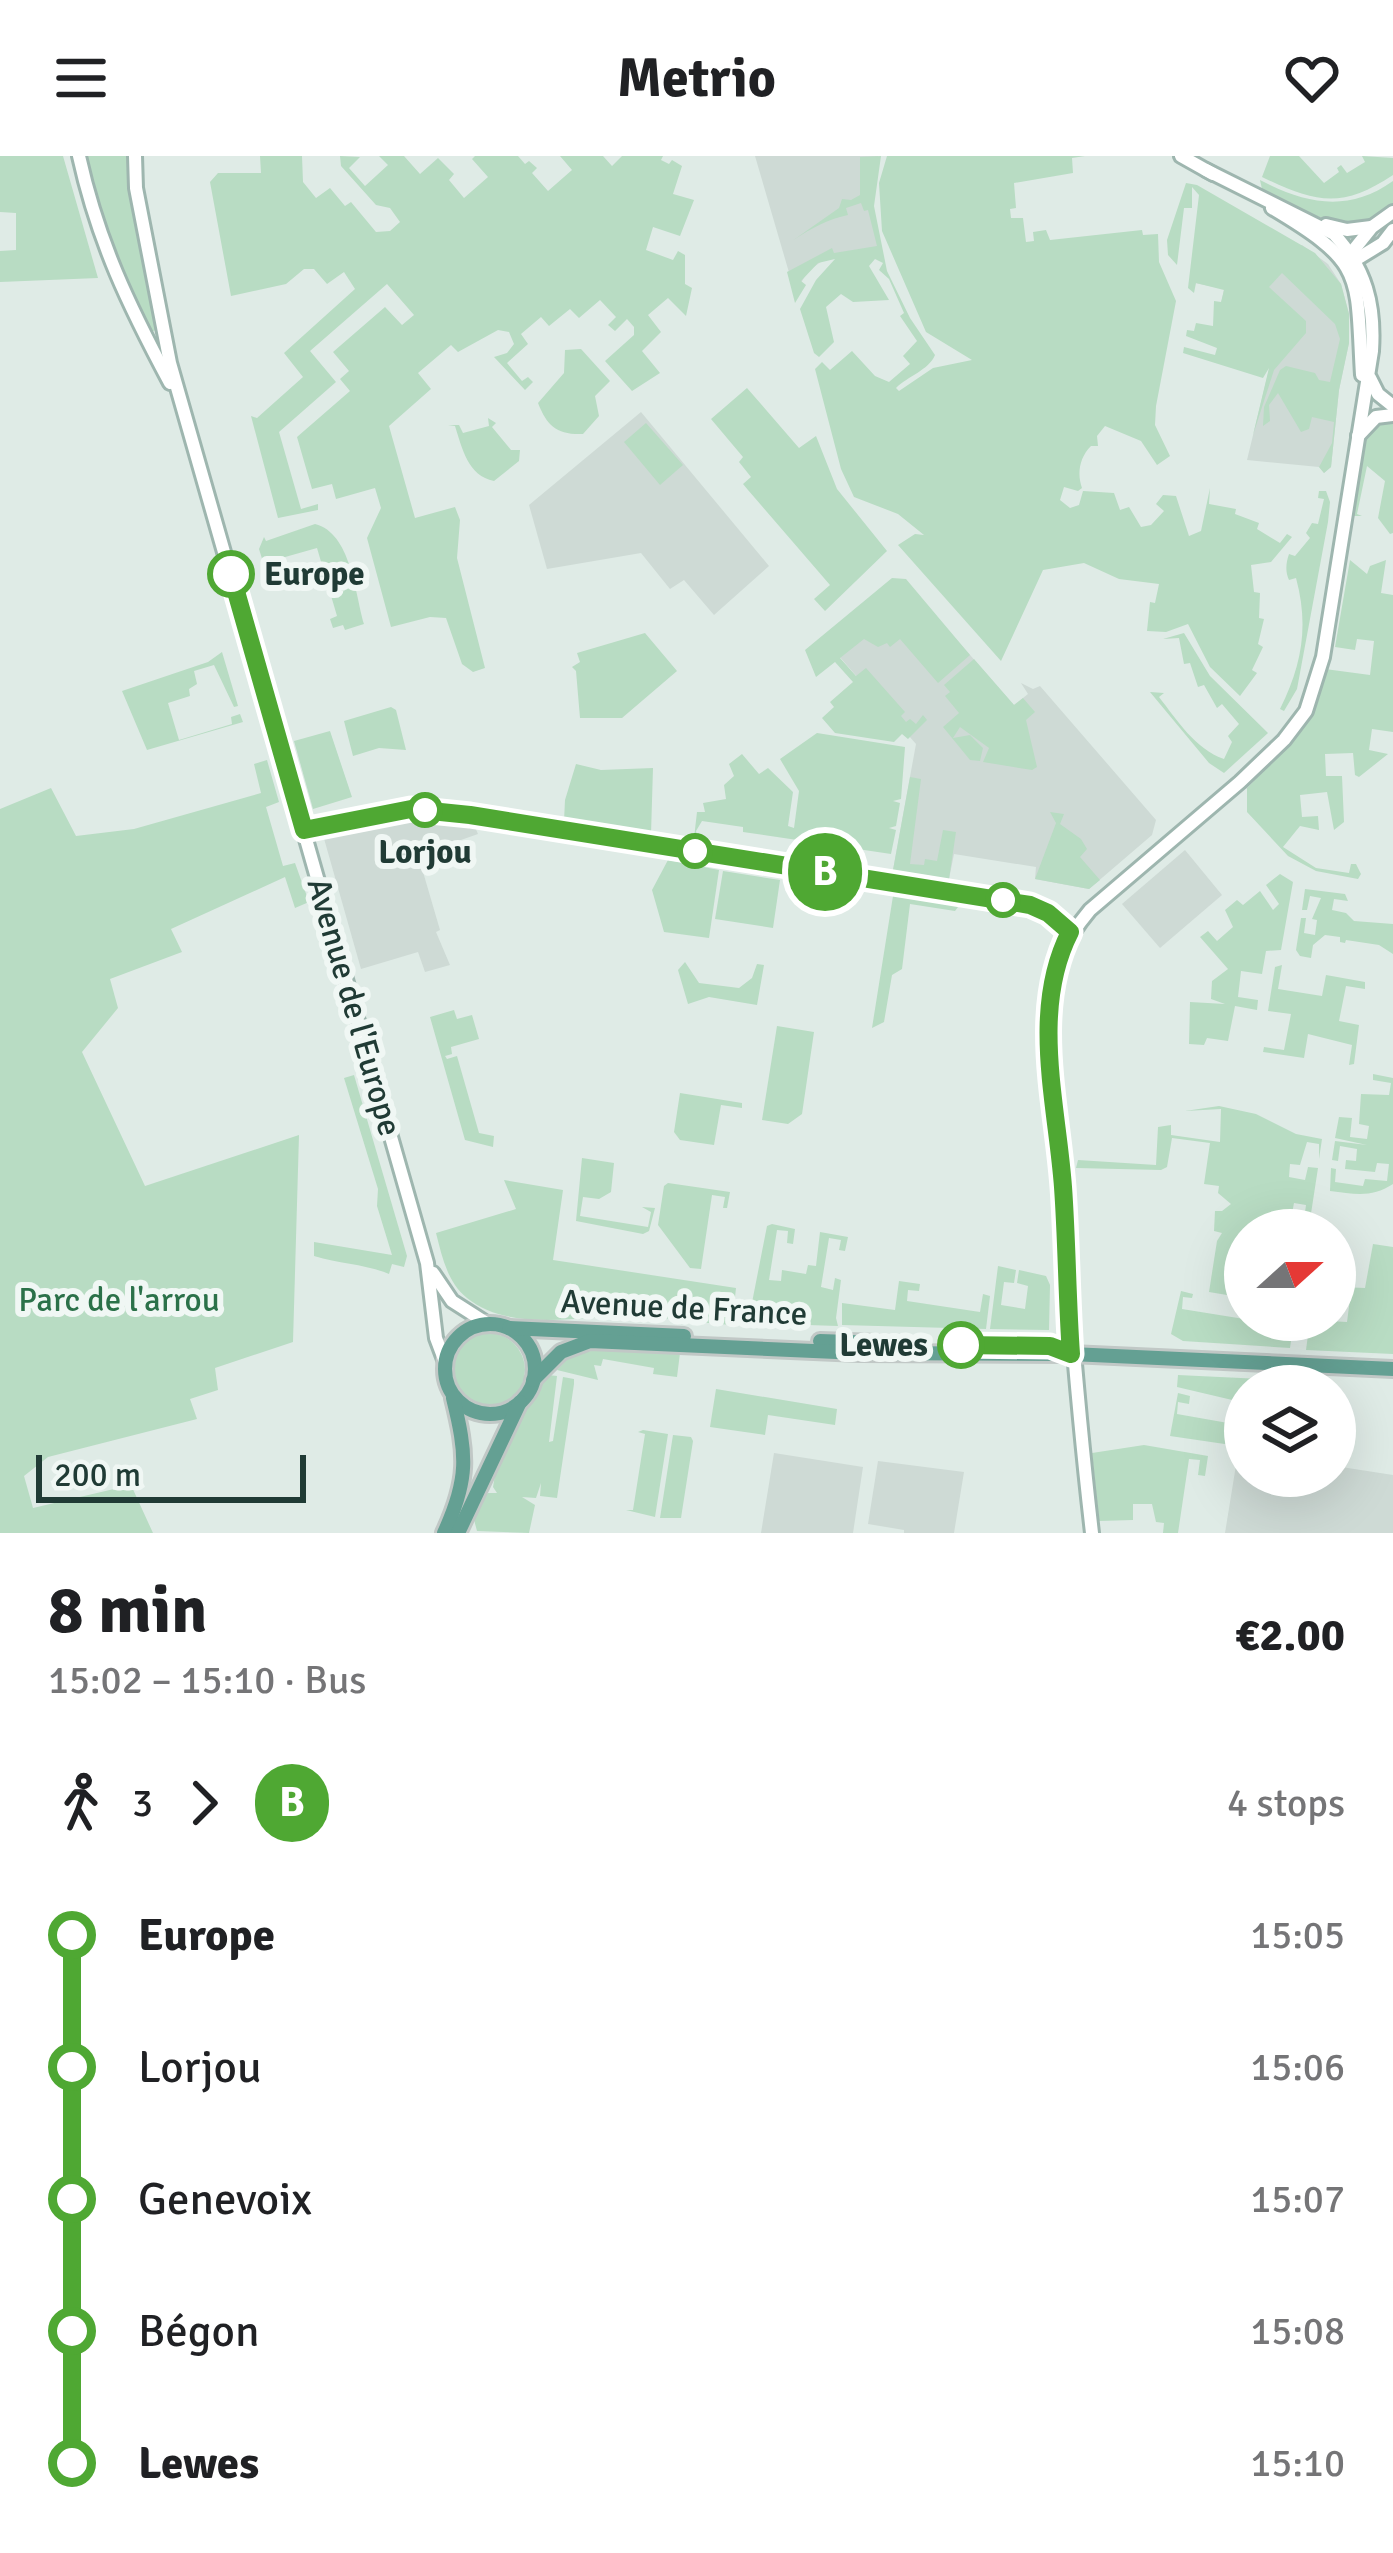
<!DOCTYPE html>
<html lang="en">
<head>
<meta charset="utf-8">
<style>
	body { margin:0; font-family:Signika,sans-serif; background:#f6f6f6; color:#202124; height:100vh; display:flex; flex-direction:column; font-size:45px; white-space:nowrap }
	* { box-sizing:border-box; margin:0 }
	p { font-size:39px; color:#757577 }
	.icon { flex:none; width:66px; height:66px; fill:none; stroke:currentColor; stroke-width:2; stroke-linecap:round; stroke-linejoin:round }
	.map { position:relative; height:1377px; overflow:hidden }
	.side { display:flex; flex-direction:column; background:#fff; flex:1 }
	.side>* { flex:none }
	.badge { padding:0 24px; border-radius:39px; font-size:42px; line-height:78px }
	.needle { width:78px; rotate:69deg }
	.buttons { position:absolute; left:1224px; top:1053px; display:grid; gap:24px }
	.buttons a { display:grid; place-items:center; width:132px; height:132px; border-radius:50%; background:#fff; box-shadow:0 12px 48px #0002; font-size:60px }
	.scale { position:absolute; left:36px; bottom:30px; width:270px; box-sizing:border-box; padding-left:12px; border:6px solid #203b35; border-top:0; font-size:33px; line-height:42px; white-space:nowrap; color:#203b35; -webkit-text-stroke:9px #f0f7f4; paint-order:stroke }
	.map>.badge { position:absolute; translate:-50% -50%; box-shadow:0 0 0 6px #fff }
	.legs { display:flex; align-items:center; gap:18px; height:132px; padding:0 48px; font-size:39px }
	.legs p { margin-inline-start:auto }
	.summary { display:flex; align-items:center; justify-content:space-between; height:204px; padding:0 48px }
	h1 { font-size:66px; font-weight:700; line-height:90px }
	ul { padding:0 48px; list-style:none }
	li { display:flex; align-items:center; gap:42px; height:132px; font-size:45px }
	li i { display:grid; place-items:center; width:18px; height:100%; margin:0 15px; background:currentColor }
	li i::after { content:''; width:30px; height:30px; margin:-15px; border:9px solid; border-radius:50%; background:#fff }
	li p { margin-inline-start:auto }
	li:first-child i { background:linear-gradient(#0000 50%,currentColor 0) }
	li:last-child i { background:linear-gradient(currentColor 50%,#0000 0) }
	header { display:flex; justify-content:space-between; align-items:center; height:156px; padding:0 48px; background:#fff; font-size:54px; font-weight:700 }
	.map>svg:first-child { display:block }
	.built { fill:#cedad5 }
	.green { fill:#b8dcc3 }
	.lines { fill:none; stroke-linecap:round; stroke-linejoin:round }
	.secondary-casing { stroke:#9eb6af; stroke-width:18 }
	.primary-casing { stroke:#c1c8c6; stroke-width:20 }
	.secondary { stroke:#fff; stroke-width:12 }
	.primary { stroke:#64a093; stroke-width:14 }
	.line-1-casing { stroke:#fff; stroke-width:27 }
	.line-1 { stroke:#4fa833; stroke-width:18 }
	.stop-1-dot { fill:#fff; stroke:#4fa833; stroke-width:6 }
	.labels { text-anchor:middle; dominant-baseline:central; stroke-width:12; stroke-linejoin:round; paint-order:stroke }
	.stop-label { font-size:33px; font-weight:bold; fill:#203b35; stroke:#f0f7f4; text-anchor:start }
	.street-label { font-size:33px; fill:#203b35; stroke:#f0f7f4 }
	.park-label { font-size:33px; fill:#2b7149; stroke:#f0f7f4 }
</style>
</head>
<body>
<header><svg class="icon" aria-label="menu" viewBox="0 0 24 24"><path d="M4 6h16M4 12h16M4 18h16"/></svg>Metrio<svg class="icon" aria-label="heart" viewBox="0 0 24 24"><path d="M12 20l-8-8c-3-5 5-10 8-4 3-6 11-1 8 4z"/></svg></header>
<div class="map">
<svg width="1393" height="1377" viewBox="0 0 1393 1377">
	<rect width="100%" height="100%" fill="#dfebe6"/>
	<g class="built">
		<polygon points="755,0 878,0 870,47 882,96 825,103 808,115 795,137"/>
		<polygon points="1302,89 1328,108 1341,128 1349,158 1349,187 1339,234 1331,311 1324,317 1319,311 1247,304 1271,205 1214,185 1224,133 1195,127"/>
		<polygon points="641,256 769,410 714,459 684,424 670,433 641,397 547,413 529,349"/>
		<polygon points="913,434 1014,549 1028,538 1021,527 1033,533 1040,530 1156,664 1152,679 1089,733 1035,723 1036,711 954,698 949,723 893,714 916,588 838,499"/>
		<polygon points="387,664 475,671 478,678 427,696 421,709 440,774 436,776 450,809 425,816 418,796 361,813 323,679"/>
		<polygon points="1185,694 1222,739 1160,792 1122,748"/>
		<polygon points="774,1297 863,1311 853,1377 761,1377"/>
		<polygon points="1237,1303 1245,1305 1245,1320 1335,1320 1335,1310 1393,1319 1393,1377 1225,1377"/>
		<polygon points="878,1305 964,1316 954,1377 904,1377 904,1374 868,1368"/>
	</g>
	<g class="green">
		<polygon points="0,0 63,0 98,122 0,126 0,95 16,94 16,57 0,56"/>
		<polygon points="83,0 132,0 131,29 156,174 151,176 143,168 108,88"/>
		<polygon points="260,0 302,0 303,26 316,42 330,32 345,50 351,46 376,76 390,75 400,66 390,52 376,49 341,10 340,0 360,1 349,12 365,30 388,9 379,0 404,0 420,18 438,2 454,18 449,24 464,42 488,21 472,3 475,0 518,0 525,8 529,5 537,12 532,17 548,35 572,14 560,0 603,0 612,10 622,0 663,0 661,4 669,8 672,4 682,10 673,38 694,44 680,80 653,71 646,94 673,104 678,95 685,99 685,128 692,132 686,160 668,142 648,159 661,176 642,195 660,217 632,235 605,205 634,179 634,171 627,163 615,175 608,169 616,161 600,144 579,162 570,153 549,170 541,161 521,178 528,188 507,207 522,225 528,221 533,226 525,234 494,201 507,197 514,188 509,176 498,174 458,196 451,189 418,217 431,233 389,270 415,362 455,351 460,364 457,402 485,512 473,516 462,508 446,462 430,461 391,471 367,382 381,352 375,332 336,343 332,328 312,333 297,281 350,235 340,223 349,215 333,196 385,151 402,169 414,159 387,128 310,195 336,226 279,276 301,353 318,348 318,354 278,362 251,260 257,262 303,221 284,197 355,133 344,116 327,128 314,113 304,113 286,128 231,140 210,26 218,17 261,17"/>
		<path d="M881,0L874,50L887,115L910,162L935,199C929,214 908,220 896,232L899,235L933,212L972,204L926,176L882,75L879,27L887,0H1085L1072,2L1073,17L1014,27L1016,52L1010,53L1011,62H1023L1026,86L1034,85L1033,76L1046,74L1050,84L1142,74L1143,79L1158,78L1159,106L1176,145L1156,250L1155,269L1170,300L1157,309L1141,285L1105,270L1097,280L1098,290H1091C1079,302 1077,318 1082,332L1078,335L1064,331L1060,344L1070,352L1079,349L1083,335L1114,337L1120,354L1129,351L1141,371L1151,369L1164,355L1156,348L1163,339L1176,340L1189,380L1201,375L1210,332L1209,348L1236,353L1235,358L1259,367L1257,373L1280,387L1287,378L1292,381L1271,406L1251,409L1254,436L1260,437L1259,462L1264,463L1258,488L1263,491L1252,514L1257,517L1240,540L1210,511L1188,468L1166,476L1147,475L1150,446L1155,447L1159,428L1119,423L1084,407L1043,414L1001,505L898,389L915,378L924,379L898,358L854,341L841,313L815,213L822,206L830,214L852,195L875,220L889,226L910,208L903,200L917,185L900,160L904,157L889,123L879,114L883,107L875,103L869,110L889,144L853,146L841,138L826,151L834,186L819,201L814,197L800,153L816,124L835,103L818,107L801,125L806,129L795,147L787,116L832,92L834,97L877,90L868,54L864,55L861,47L846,52L848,59C829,63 813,71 792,85L839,52L842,43L851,44L860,39V1Z"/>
		<path d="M1270,0H1299L1324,27L1339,16L1337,12L1341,9L1347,17L1365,6L1362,0L1393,2V19C1342,53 1316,47 1262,21Z"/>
		<path d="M1260,24C1306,48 1348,57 1393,25V51C1347,85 1307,56 1262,33Z"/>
		<polygon points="1186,27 1197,29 1315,97 1341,128 1349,158 1349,187 1339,234 1331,311 1324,317 1319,311 1332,287 1334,266 1312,261 1309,273 1301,276 1278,237 1269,249 1270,265 1263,270 1264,251 1280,214 1286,210 1315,217 1319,224 1330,226 1340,183 1335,168 1282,117 1269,131 1306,165 1306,177 1274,214 1253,279 1269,212 1263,222 1183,197 1184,191 1215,199 1217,192 1186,180 1187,174 1194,175 1196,167 1213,170 1214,145 1221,146 1224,134 1196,127 1194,137 1188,132 1199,39 1192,31 1192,52 1184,52 1177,109 1168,99 1167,84"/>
		<path d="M581,193L610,225L595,240L599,260L583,278C557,279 547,270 538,247L564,217L565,194Z"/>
		<polygon points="747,232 799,292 816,280 837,333 887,395 825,455 814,443 830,429 748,334 743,328 751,321 739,306 743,301 711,263"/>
		<path d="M488,262L496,267L492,271L511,294H520L519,305L494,325C468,320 462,292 455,270L448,269H459L463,277L489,270Z"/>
		<polygon points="1393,265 1393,377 1390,378 1378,362 1385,325 1367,310 1357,358 1362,360 1351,360 1360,287 1376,266"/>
		<polygon points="646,267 683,309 660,329 624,286"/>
		<path d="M1319,335H1326L1330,346L1328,366L1297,533L1284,555L1280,553C1302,509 1309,470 1296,422L1289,424C1285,415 1286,407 1289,398L1295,400L1310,382L1306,377L1312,367L1318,368L1324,343L1318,342Z"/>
		<path d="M315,368C351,377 355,437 364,468L345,474L343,469L333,472L330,463L337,460L317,392L271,405L272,412L264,409L259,393L264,381L266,385Z"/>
		<path d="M1350,404L1367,418L1370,410L1386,404L1381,437L1393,439V576L1372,573L1369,594L1388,598L1359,621L1355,619L1353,597L1325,598L1326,620H1342L1344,666L1334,674L1327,636L1300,639L1302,661L1318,660L1319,674L1300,670L1283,691L1316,712L1349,717L1351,708H1356L1361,718L1358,723L1316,715L1288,700L1247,656V632C1283,595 1308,563 1325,513L1370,519L1374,485L1357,483L1355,494L1335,491Z"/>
		<polygon points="892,422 906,423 970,499 938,527 900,483 890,491 887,487 878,491 864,483 840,502 856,520 866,512 905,556 901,560 906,566 910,563 916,568 923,559 927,564 908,583 902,578 894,586 835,577 822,562 834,551 830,546 853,526 835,506 816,521 805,494"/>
		<polygon points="645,477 677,515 622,562 580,562 576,515 572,511 580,506 577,497"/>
		<path d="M1184,477L1210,520L1268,577L1224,617L1209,607L1150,536L1164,537L1159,541C1177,564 1195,593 1224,603L1232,586L1228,580L1239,568L1222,548L1217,552L1204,529L1198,531L1190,507L1184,508L1179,482L1163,483Z"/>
		<polygon points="222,496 238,550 234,551 214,509 194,515 197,528 189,533 190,540 168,547 179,584 232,568 231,561 240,558 243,566 147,594 122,535 208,506"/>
		<polygon points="974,503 1014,549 1023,542 1035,556 1026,564 1037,611 1032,614 983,606 989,592 960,571 953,582 970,579 983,592 980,605 970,604 943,571 959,557 945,540 950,536 944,529"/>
		<polygon points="391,551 396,554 406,594 379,592 353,600 344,565"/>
		<polygon points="330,575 352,641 313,653 294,585"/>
		<polygon points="817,577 905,591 901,643 893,645 900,647 896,670 889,672 896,674 891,698 743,676 743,671 702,665 696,675 698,683 694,682 697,656 705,656 703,647 726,643 724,629 734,620 729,608 742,598 759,618 768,612 793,636 788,670 794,672 799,635 780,603"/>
		<polygon points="267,604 279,646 266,651 283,710 295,707 309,746 295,752 285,721 171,773 182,796 110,823 118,852 82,896 145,1030 299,979 293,1186 215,1212 218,1234 190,1243 197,1263 48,1301 24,1320 33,1352 131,1329 153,1377 0,1377 0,653 51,632 76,680 134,673 261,637 254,608"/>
		<polygon points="576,608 601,614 653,612 651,678 564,665 565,644"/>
		<polygon points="910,621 921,623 910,708 924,709 925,703 937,705 943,674 956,676 949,723 893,714"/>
		<polygon points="1050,656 1064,658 1060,668 1081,683 1087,693 1080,701 1100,724 1089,733 1035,723 1056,667"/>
		<polygon points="668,704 719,714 709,782 664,776 652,734"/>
		<polygon points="723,715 780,724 773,772 715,763"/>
		<polygon points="1280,718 1293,726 1281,794 1266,795 1262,818 1241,815 1238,841 1258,844 1257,854 1235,850 1228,885 1207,882 1204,889 1189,888 1190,846 1225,848 1211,843 1212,825 1228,813 1200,781 1208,775 1217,785 1233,771 1225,754 1237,744 1243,749 1260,735 1273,754 1279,748 1266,729"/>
		<polygon points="1305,733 1345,738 1348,745 1334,743 1332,754 1346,757 1354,765 1393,768 1393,798 1379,789 1346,784 1345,787 1340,786 1340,781 1325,779 1313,789 1311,802 1300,800 1296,794 1301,762 1306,762 1304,777 1315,779 1317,764 1312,763 1321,742 1310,740 1307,754 1302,754"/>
		<polygon points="899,736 956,745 958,751 955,755 910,748 902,813 892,819 884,866 872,872 893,740"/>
		<polygon points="685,806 699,827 739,832 752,822 757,808 764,809 757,849 709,841 688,848 678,814"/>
		<polygon points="1282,809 1278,833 1322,840 1326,819 1365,826 1365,833 1346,830 1339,865 1359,869 1354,908 1349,909 1352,889 1308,878 1304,902 1263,896 1264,891 1284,894 1291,858 1268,855 1275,811"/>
		<polygon points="454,854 457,863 472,859 479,883 451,891 452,898 445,900 447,903 457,900 479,977 494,980 493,991 465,984 430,861"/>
		<polygon points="777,870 814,876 802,958 788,968 762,964"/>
		<path d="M1373,918L1393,922V1028C1372,1042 1355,1038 1330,1035L1331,1012L1336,1013L1335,1026L1363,1030L1365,1023L1387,1025L1389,1008L1377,1007L1375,1016L1345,1013L1346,1004L1356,1005L1357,993L1340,990L1338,1005L1332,1004L1335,985L1367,989L1335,982L1339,961L1352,962L1350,981L1367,983L1369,970L1359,968L1361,938L1389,939L1391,927L1373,924Z"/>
		<path d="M354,919L407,1100L404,1111L392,1108L389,1118C365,1108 340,1108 314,1100V1086L392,1099L377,1050L378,1033L344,922Z"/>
		<polygon points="680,937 742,947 742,952 721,949 714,989 680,984 674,976"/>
		<polygon points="1219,950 1256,958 1296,978 1322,983 1319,1003 1319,988 1307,986 1300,1009 1290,1008 1289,1021 1305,1024 1308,1011 1318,1012 1310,1064 1304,1063 1306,1049 1294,1047 1289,1074 1245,1074 1245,1142 1209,1136 1217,1085 1222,1077 1214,1075 1215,1055 1222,1055 1231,1048 1218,1037 1219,1030 1204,1028 1210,987 1172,982 1167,1011 1161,1014 1076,1012 1078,1004 1156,1009 1158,971 1171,969 1171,979 1220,986 1221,953 1185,955"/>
		<polygon points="582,1002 614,1007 611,1036 599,1043 583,1041 580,1060 648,1071 651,1056 642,1051 655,1052 649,1075 643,1078 576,1065"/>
		<path d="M504,1024L563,1034L553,1104L736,1132L732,1169C704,1167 676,1163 649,1161C593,1156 514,1180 467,1142C447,1126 442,1100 436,1077L516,1053Z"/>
		<polygon points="668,1027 730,1036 727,1052 723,1052 725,1041 712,1039 701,1113 690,1112 658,1069 664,1030"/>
		<polygon points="772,1068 795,1073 793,1088 787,1087 788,1075 777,1074 769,1124 781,1125 782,1114 806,1118 808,1109 816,1110 820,1076 848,1081 845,1095 839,1094 841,1084 829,1082 821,1131 833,1134 835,1122 841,1124 836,1162 838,1170 748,1167 767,1070"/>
		<polygon points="1373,1088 1393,1091 1393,1198 1306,1194 1310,1164 1347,1166 1350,1143 1339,1141 1341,1131 1365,1132"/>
		<polygon points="998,1110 1016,1114 1014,1127 1004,1126 1001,1149 1025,1153 1028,1130 1017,1127 1019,1114 1046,1120 1050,1129 1049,1174 990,1173"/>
		<polygon points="899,1125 920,1128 919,1135 908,1134 907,1145 980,1156 983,1138 990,1140 986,1173 842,1169 842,1147 895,1154"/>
		<polygon points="1181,1135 1193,1138 1192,1142 1183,1141 1182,1153 1287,1170 1289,1164 1294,1164 1290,1192 1183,1185 1171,1178"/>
		<circle cx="488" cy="1214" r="37"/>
		<polygon points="601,1193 680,1197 677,1221 653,1218 654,1212 603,1203 601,1210 594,1209 598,1224 557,1214 571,1199"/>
		<polygon points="548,1219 557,1220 549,1286 553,1285 563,1221 574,1223 574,1228 557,1342 540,1340 541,1327 536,1342 522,1341 535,1349 529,1377 477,1375 472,1356 488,1337 497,1337 493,1331 495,1319 528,1250"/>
		<polygon points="1178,1219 1285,1224 1284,1230 1245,1230 1245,1247 1177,1231"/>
		<polygon points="716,1233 837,1253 835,1269 768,1259 765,1279 710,1271"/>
		<polygon points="1178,1237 1190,1240 1189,1248 1178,1246 1177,1258 1245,1270 1245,1291 1170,1280"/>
		<polygon points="643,1274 668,1278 655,1361 626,1354 633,1354 645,1278 638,1276"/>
		<polygon points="673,1279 691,1281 693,1285 681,1362 660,1362"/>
		<polygon points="1144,1289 1208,1300 1205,1320 1198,1319 1200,1304 1189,1303 1178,1377 1163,1377 1164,1367 1156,1366 1152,1348 1133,1348 1133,1364 1099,1365 1092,1297"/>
	</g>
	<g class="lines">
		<defs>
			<g id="secondary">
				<path d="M79,0C98,86 129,150 170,227"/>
				<polyline points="135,0 136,32 170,207 427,1107 436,1182 445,1206"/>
				<polyline points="1181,0 1213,18"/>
				<path d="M1272,52C1366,108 1356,117 1362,219"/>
				<polyline points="1326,69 1347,74 1371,71"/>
				<polyline points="1348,101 1372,71 1393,56"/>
				<polyline points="1352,106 1383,87 1393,74"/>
				<polyline points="1370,222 1378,238 1393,250"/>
				<polyline points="1358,280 1376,261 1393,259"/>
				<polyline points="433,1117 452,1145 488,1168"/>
				<path d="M1092,1377C1072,1204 1061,1031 1049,857C1050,816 1063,786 1090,754L1240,626L1284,584L1306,555L1323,501L1372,195C1375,149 1366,113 1334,78L1206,14"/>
			</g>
			<g id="primary">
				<circle cx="490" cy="1213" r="45"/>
				<polyline points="509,1172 684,1180"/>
				<polyline points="820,1185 905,1188"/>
				<polyline points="533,1224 561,1196 590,1185 859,1197 1071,1198 1393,1213"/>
				<path d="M444,1377C469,1323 467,1299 453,1242"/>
				<polyline points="458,1377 520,1246"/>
			</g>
		</defs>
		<use href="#secondary" class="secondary-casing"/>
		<use href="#primary" class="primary-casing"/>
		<use href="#secondary" class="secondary"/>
		<use href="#primary" class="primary"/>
	</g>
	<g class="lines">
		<defs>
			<path id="line-1" d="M231,418L304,674L411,653L470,659L1030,749L1048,757L1070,776C1030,854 1057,948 1063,1031C1067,1087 1067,1142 1071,1198L1050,1190L961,1189"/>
		</defs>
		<use href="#line-1" class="line-1-casing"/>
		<use href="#line-1" class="line-1"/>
	</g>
	<g class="stop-1-dot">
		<circle cx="231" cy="418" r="21"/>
		<circle cx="425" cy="654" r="15"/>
		<circle cx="695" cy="695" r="15"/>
		<circle cx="1003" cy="744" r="15"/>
		<circle cx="961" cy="1189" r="21"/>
	</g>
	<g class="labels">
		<g class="stop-label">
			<text x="264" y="418">Europe</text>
			<text x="425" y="696" text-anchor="middle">Lorjou</text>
			<text x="928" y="1189" text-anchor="end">Lewes</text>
		</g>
		<g class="street-label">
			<text transform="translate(354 851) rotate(74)">Avenue de l'Europe</text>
			<text transform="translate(684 1152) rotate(3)">Avenue de France</text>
		</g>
		<g class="park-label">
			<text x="119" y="1144">Parc de l'arrou</text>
		</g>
	</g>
</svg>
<div class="buttons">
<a><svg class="needle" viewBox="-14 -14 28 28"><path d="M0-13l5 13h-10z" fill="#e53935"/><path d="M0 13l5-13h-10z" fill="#757577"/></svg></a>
<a><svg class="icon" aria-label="layers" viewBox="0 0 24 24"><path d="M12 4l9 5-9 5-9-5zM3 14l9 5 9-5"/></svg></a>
</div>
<div class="scale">200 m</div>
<b class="badge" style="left:825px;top:716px;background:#4fa833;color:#fff">B</b>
</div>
<section class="side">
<div class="summary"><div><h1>8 min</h1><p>15:02 – 15:10 · Bus</p></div><b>€2.00</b></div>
<div class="legs"><svg class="icon" aria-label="walk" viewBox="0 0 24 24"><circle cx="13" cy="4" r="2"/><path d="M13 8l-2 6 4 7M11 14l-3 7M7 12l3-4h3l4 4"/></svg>3<svg class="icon" aria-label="forward" viewBox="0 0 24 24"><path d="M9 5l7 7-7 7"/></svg><b class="badge" style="background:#4fa833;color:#fff">B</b><p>4 stops</p></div>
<ul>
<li><i style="color:#4fa833"></i><b>Europe</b><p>15:05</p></li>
<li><i style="color:#4fa833"></i><span>Lorjou</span><p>15:06</p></li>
<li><i style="color:#4fa833"></i><span>Genevoix</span><p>15:07</p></li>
<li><i style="color:#4fa833"></i><span>Bégon</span><p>15:08</p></li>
<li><i style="color:#4fa833"></i><b>Lewes</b><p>15:10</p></li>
</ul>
</section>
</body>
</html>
